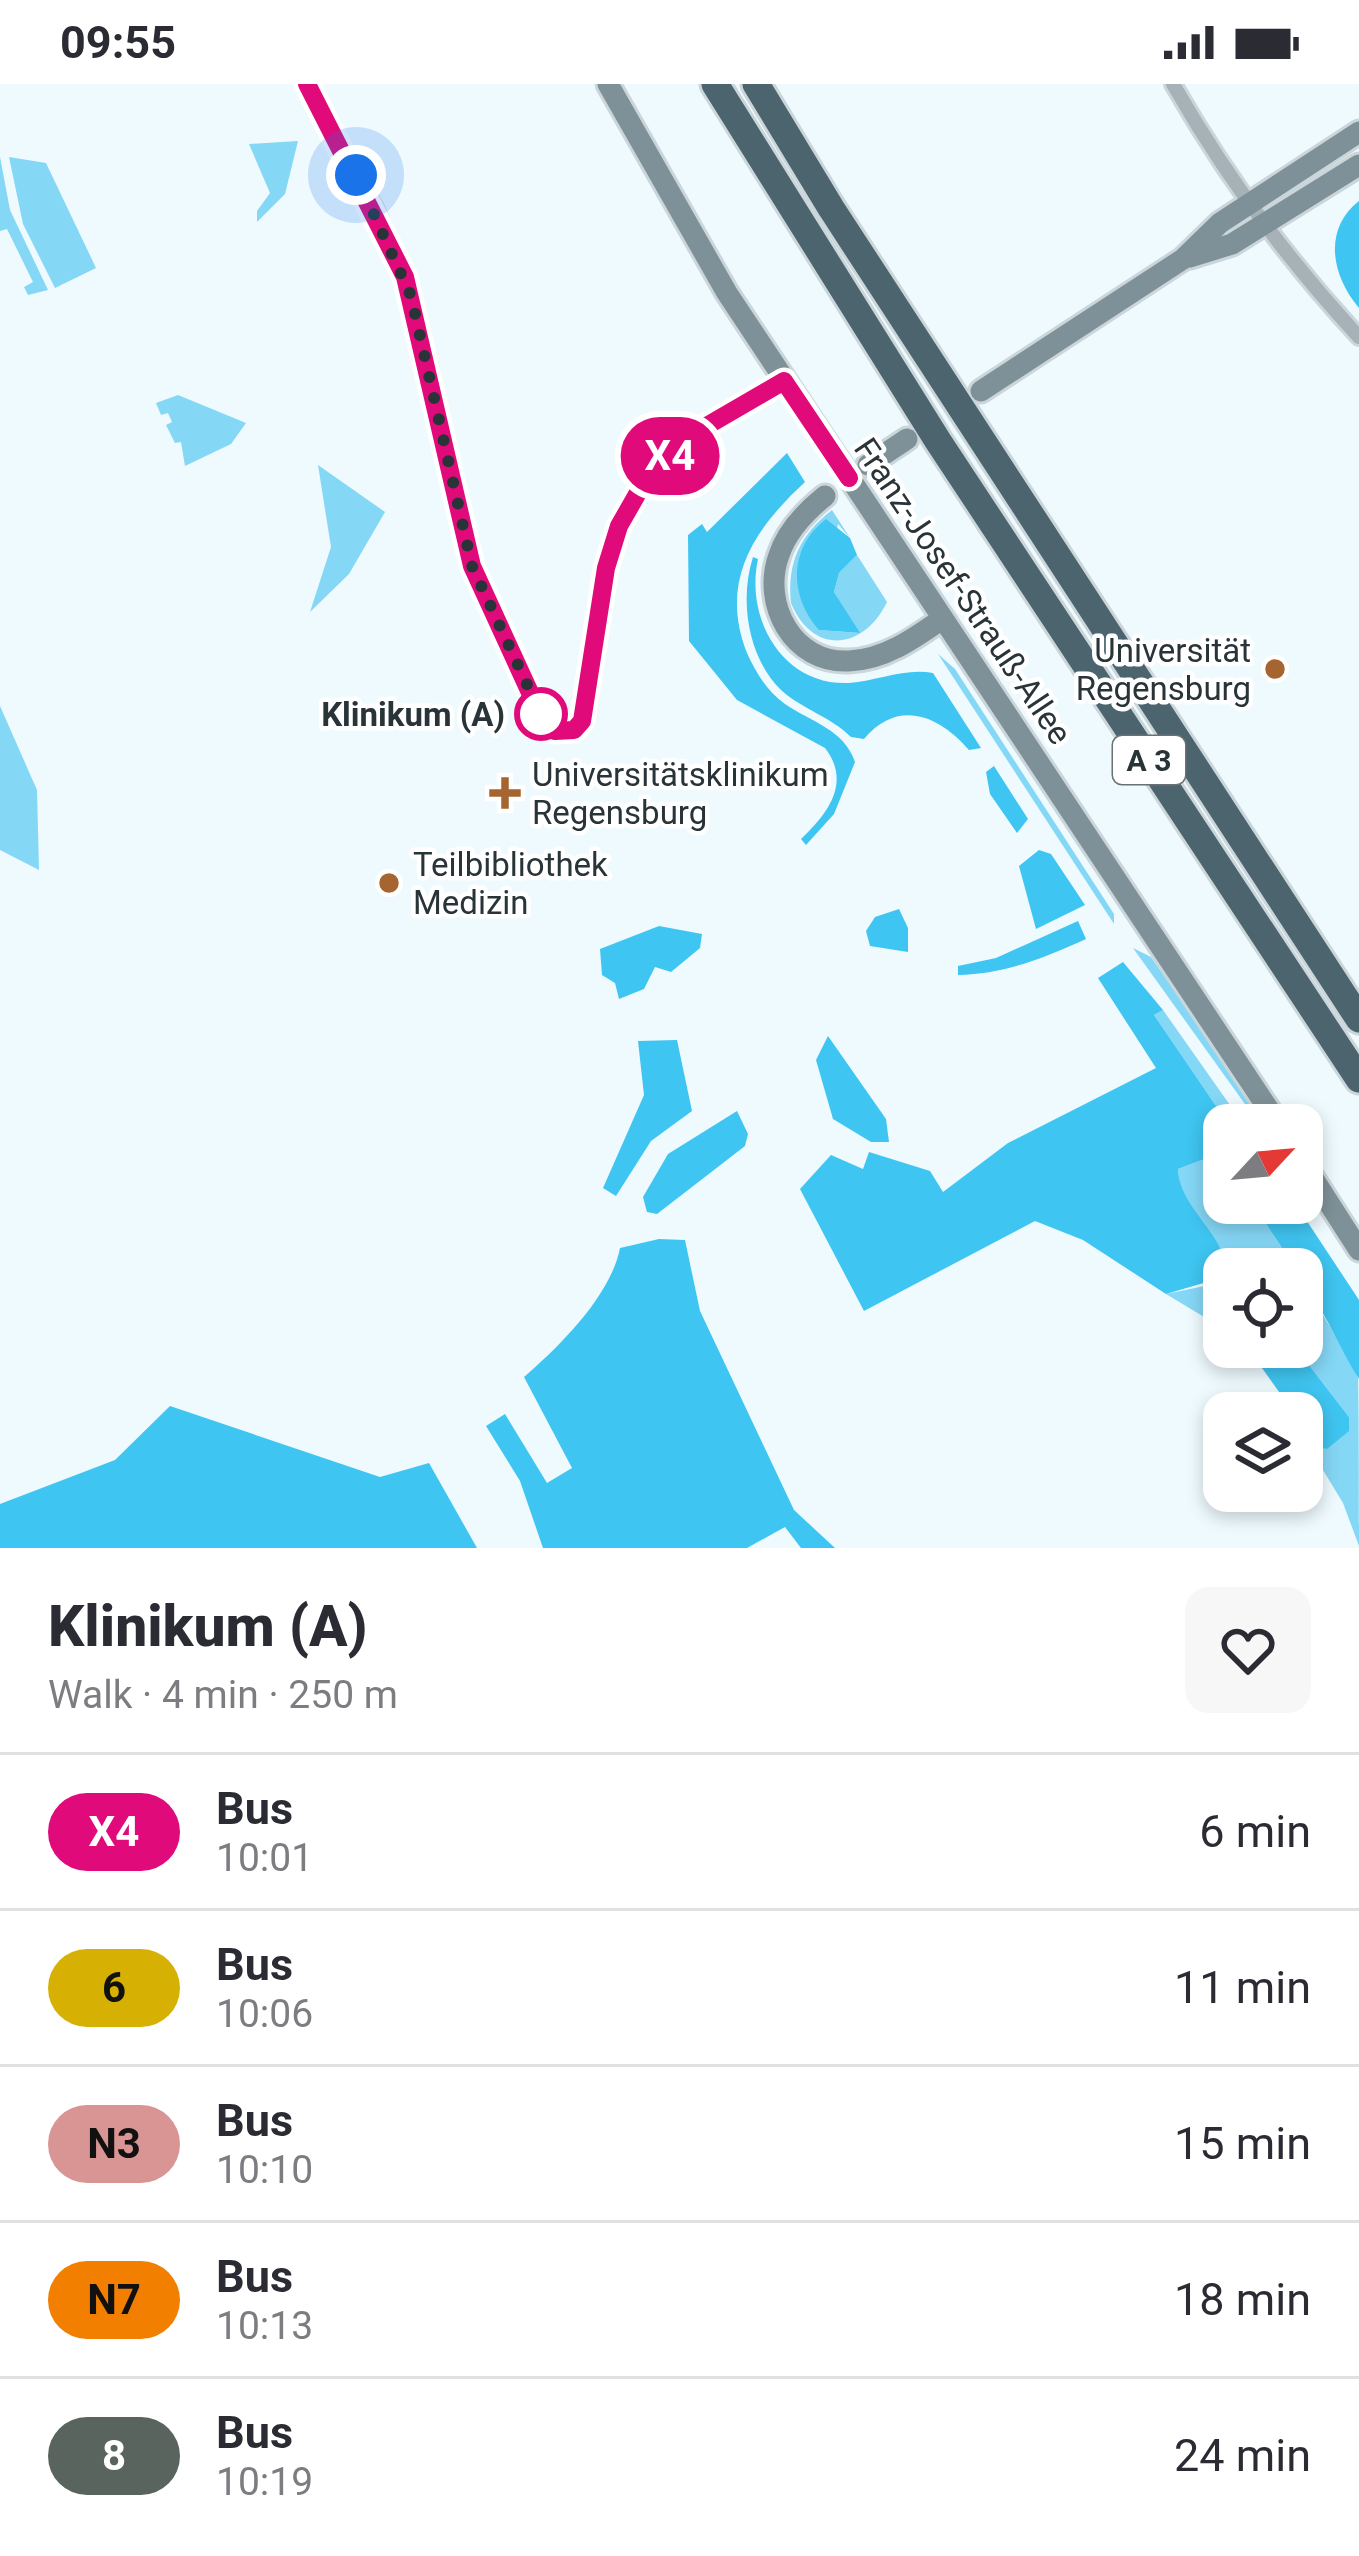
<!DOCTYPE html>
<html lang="en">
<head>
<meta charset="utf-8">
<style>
	body { margin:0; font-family:Roboto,sans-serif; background:#f7f7f7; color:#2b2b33; height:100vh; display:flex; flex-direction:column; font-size:45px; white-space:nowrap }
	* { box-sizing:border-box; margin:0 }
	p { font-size:39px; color:#7c7c81 }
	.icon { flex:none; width:66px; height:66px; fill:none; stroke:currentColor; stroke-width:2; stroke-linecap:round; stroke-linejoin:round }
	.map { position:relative; height:1464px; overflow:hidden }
	.drawer { display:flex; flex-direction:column; background:#fff; flex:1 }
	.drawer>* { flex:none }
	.badge { padding:0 24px; border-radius:39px; font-size:42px; line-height:78px }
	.needle { width:78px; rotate:64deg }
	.buttons { position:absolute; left:1203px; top:1020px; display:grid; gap:24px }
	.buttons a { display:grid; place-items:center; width:120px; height:120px; border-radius:24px; background:#fff; box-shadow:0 6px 18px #0003; font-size:60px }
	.you { position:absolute; width:60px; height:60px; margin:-30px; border:9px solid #fff; border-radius:50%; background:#1a73e8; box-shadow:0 0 0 18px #1a73e833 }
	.map>.badge { position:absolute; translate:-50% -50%; box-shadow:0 0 0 6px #fff }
	.round { display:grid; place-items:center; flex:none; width:126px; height:126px; border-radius:24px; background:#f7f7f7 }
	.summary { display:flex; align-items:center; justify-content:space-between; height:204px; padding:0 48px }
	h1 { font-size:57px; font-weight:800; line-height:90px }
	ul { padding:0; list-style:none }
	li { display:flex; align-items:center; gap:36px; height:156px; padding:0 48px; border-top:3px solid #e1e1e2 }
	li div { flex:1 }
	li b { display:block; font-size:45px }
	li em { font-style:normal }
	li .badge { min-width:132px; font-weight:700; text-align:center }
	.status { display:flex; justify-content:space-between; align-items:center; height:84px; padding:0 60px; background:#fff; direction:ltr }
	.status svg { height:33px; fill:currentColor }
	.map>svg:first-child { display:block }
	.green { fill:#85d7f6 }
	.forest { fill:#3fc5f1 }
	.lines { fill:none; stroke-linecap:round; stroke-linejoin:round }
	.street-casing { stroke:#cbd6da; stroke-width:20 }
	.secondary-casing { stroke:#cbd6da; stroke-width:27 }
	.highway-casing { stroke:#cbd6da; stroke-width:33 }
	.street { stroke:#a6b2b7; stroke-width:14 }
	.secondary { stroke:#7f9198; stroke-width:21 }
	.highway { stroke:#4b646e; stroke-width:27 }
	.line-casing { stroke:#fff; stroke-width:27 }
	.line { stroke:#e00a7a; stroke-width:18 }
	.walk { stroke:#293438; stroke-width:12; stroke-dasharray:0 21.6 }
	.poi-dot { fill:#a66431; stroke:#fff; stroke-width:4.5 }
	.stop-dot { fill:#fff; stroke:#e00a7a; stroke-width:6 }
	.labels { text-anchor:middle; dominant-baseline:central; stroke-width:9; stroke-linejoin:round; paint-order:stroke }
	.shield { fill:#fff; stroke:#697174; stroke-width:3 }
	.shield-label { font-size:30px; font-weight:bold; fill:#293438 }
	.street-label { font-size:33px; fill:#293438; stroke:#fff }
	.poi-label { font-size:33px; fill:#293438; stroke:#fff; text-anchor:start }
	.stop-label { font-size:33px; font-weight:bold; fill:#293438; stroke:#fff; text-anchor:end }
</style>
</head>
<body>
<div class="status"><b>09:55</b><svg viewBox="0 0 49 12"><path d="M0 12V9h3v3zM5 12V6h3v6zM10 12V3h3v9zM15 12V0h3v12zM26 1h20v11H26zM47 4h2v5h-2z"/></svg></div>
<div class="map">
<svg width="1359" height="1464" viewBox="0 0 1359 1464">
	<rect width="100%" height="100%" fill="#eefafe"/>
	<g class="green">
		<polygon points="298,57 285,110 257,138 257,127 270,109 249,60"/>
		<polygon points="0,73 10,126 48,206 28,211 24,203 33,198 7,145 0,147"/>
		<polygon points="9,73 46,79 96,184 55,204 23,140"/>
		<polygon points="178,311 246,339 231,360 185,382 181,358 175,359 166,341 172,338 168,329 161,331 156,319"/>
		<polygon points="318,381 385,428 349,490 310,528 331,463"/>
		<path d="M832,426L850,454L838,440L819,546L859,549L834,508L839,489L857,471L887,518C864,566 813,572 791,519C787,478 800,451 832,426Z"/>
		<polygon points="938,570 955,585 1114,830 1114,840"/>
		<polygon points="0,622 37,706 39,786 0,766"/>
		<polygon points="1133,864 1151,873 1269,1041 1260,1041"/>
		<polygon points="1163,926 1244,1041 1229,1041 1154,931"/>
		<path d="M1224,1062V1119H1259C1262,1144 1285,1160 1292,1185H1226C1220,1146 1179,1125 1178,1085L1215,1071Z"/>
		<polygon points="1224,1193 1224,1245 1166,1210 1219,1199"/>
		<path d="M1302,1199C1311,1209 1354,1282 1358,1294C1359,1319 1359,1428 1359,1462L1343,1419L1309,1363L1327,1365L1349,1333L1295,1263H1302Z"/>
	</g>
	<g class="forest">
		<path d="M1359,117V224C1331,191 1323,145 1359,117Z"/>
		<path d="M787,369L805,398C753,446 719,498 747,569C756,589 767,607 785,620C811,638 844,645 855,678L834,730L806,761L801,755C827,730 852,699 825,664L737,616L689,557L688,451L702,440L707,448Z"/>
		<path d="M826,435L850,454L857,471L839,489L834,508L860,549L819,546C789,512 788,464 826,435Z"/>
		<path d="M753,473L758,475C745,534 782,602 849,599C878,597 904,584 933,589L981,664L969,666C938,630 897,615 864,655L851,653C831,633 802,625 781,606C748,574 739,516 753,473Z"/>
		<polygon points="994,682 1028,735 1017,749 990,710 986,688"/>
		<polygon points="1039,766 1051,770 1085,821 1036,845 1019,782"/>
		<polygon points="899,825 908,844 908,868 870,862 866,847 875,833"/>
		<path d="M1078,837L1086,855C1044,874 1005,890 958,891V882L996,874Z"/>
		<polygon points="659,842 702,850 700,864 671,888 655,883 644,905 619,915 615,899 602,891 600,865"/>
		<path d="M1123,878L1163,926L1154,931L1229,1041H1224V1062L1215,1071L1178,1085C1179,1127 1233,1154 1224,1193L1166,1210L1083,1156L1035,1137L864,1227L800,1105L831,1071L863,1085L869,1068L930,1087L943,1108L1008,1059L1156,984L1098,894Z"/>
		<polygon points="828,952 886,1035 889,1058 871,1058 833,1035 816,976"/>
		<polygon points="677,956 692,1027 651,1057 616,1112 603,1104 644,1011 638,957"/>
		<polygon points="737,1027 748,1050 745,1062 657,1130 647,1128 643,1113 668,1070"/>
		<path d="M1259,1119H1295L1359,1216V1295C1339,1264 1325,1225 1302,1199V1185H1292C1285,1160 1262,1144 1259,1119Z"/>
		<path d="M659,1155L685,1156L700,1227L794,1426L835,1464H801L785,1443L747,1464H543L520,1397L486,1342L505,1330L547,1399L572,1384L524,1293C560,1262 611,1211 620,1164Z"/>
		<polygon points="1247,1263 1295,1263 1349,1333 1349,1347 1327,1365 1309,1363 1302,1329 1294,1329"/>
		<polygon points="170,1322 380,1393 429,1379 477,1464 0,1464 0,1420 115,1376"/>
	</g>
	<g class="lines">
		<defs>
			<g id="street">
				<path d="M307,0L375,124L405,193L429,281L462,451L544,637L555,647L575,646L582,637C592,605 591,570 596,537C621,386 665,374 784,297"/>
				<path d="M1173,0C1226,93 1286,174 1359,253"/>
			</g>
			<g id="secondary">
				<polyline points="608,0 727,209 1279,1041"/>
				<polyline points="1190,173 1232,160 1359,81"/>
				<polyline points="981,307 1183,175 1220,139 1359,48"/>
				<polyline points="868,381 907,355"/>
				<path d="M825,412C805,428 787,447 779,471C761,520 793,580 849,577C884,576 915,554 942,535"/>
				<polyline points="1302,1077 1359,1166"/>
			</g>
			<g id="highway">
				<polyline points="715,0 938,357 1359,995"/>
				<polyline points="756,0 831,124 1359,935"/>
			</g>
		</defs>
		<use href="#street" class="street-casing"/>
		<use href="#secondary" class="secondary-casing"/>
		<use href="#highway" class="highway-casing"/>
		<use href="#street" class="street"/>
		<use href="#secondary" class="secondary"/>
		<use href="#highway" class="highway"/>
	</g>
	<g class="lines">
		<defs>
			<polyline id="line" points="307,0 405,193 472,482 532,613 555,647 574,646 582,637 606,484 619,442 639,407 698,347 784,297 849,394"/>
		</defs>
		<use href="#line" class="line-casing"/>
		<use href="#line" class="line"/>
		<polyline class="walk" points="356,91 411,212 472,482 544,637 541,630"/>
	</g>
	<g class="poi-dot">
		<circle cx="1275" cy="585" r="12"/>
		<path d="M499 691h12v12h12v12h-12v12h-12v-12h-12v-12h12z"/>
		<circle cx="389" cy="799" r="12"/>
	</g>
	<circle class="stop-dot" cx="541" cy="630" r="24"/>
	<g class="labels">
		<rect class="shield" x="1113" y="652" width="72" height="48" rx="9"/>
		<g class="shield-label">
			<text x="1149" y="676">A 3</text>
		</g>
		<g class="street-label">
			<text transform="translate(963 507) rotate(56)">Franz-Josef-Strauß-Allee</text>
		</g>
		<g class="poi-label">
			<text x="1251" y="566" text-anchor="end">Universität<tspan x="1251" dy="38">Regensburg</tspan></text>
			<text x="532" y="690">Universitätsklinikum<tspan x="532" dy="38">Regensburg</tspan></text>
			<text x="413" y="780">Teilbibliothek<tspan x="413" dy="38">Medizin</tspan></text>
		</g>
		<g class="stop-label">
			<text x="505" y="630">Klinikum (A)</text>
		</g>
	</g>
</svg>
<div class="buttons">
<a><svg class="needle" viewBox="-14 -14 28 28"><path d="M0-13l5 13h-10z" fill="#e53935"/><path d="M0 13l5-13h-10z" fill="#7c7c81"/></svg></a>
<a><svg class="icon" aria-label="locate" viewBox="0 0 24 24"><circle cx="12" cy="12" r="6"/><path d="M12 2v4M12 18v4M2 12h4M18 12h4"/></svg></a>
<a><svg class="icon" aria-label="layers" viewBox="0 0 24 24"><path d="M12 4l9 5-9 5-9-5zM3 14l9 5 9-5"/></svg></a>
</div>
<div class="you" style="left:356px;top:91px"></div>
<b class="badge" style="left:670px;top:372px;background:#e00a7a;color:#fff">X4</b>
</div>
<section class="drawer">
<div class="summary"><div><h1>Klinikum (A)</h1><p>Walk · 4 min · 250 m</p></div><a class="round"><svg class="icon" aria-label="heart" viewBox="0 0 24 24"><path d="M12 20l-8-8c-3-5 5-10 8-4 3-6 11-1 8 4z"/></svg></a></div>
<ul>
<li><span class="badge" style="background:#e00a7a;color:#fff">X4</span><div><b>Bus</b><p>10:01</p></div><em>6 min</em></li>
<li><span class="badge" style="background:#d6b003;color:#111">6</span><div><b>Bus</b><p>10:06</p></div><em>11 min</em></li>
<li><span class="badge" style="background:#d99594;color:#111">N3</span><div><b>Bus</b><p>10:10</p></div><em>15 min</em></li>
<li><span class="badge" style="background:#f27f00;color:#111">N7</span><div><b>Bus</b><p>10:13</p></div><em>18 min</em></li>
<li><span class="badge" style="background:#59645e;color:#fff">8</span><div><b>Bus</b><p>10:19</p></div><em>24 min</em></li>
</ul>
</section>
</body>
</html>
